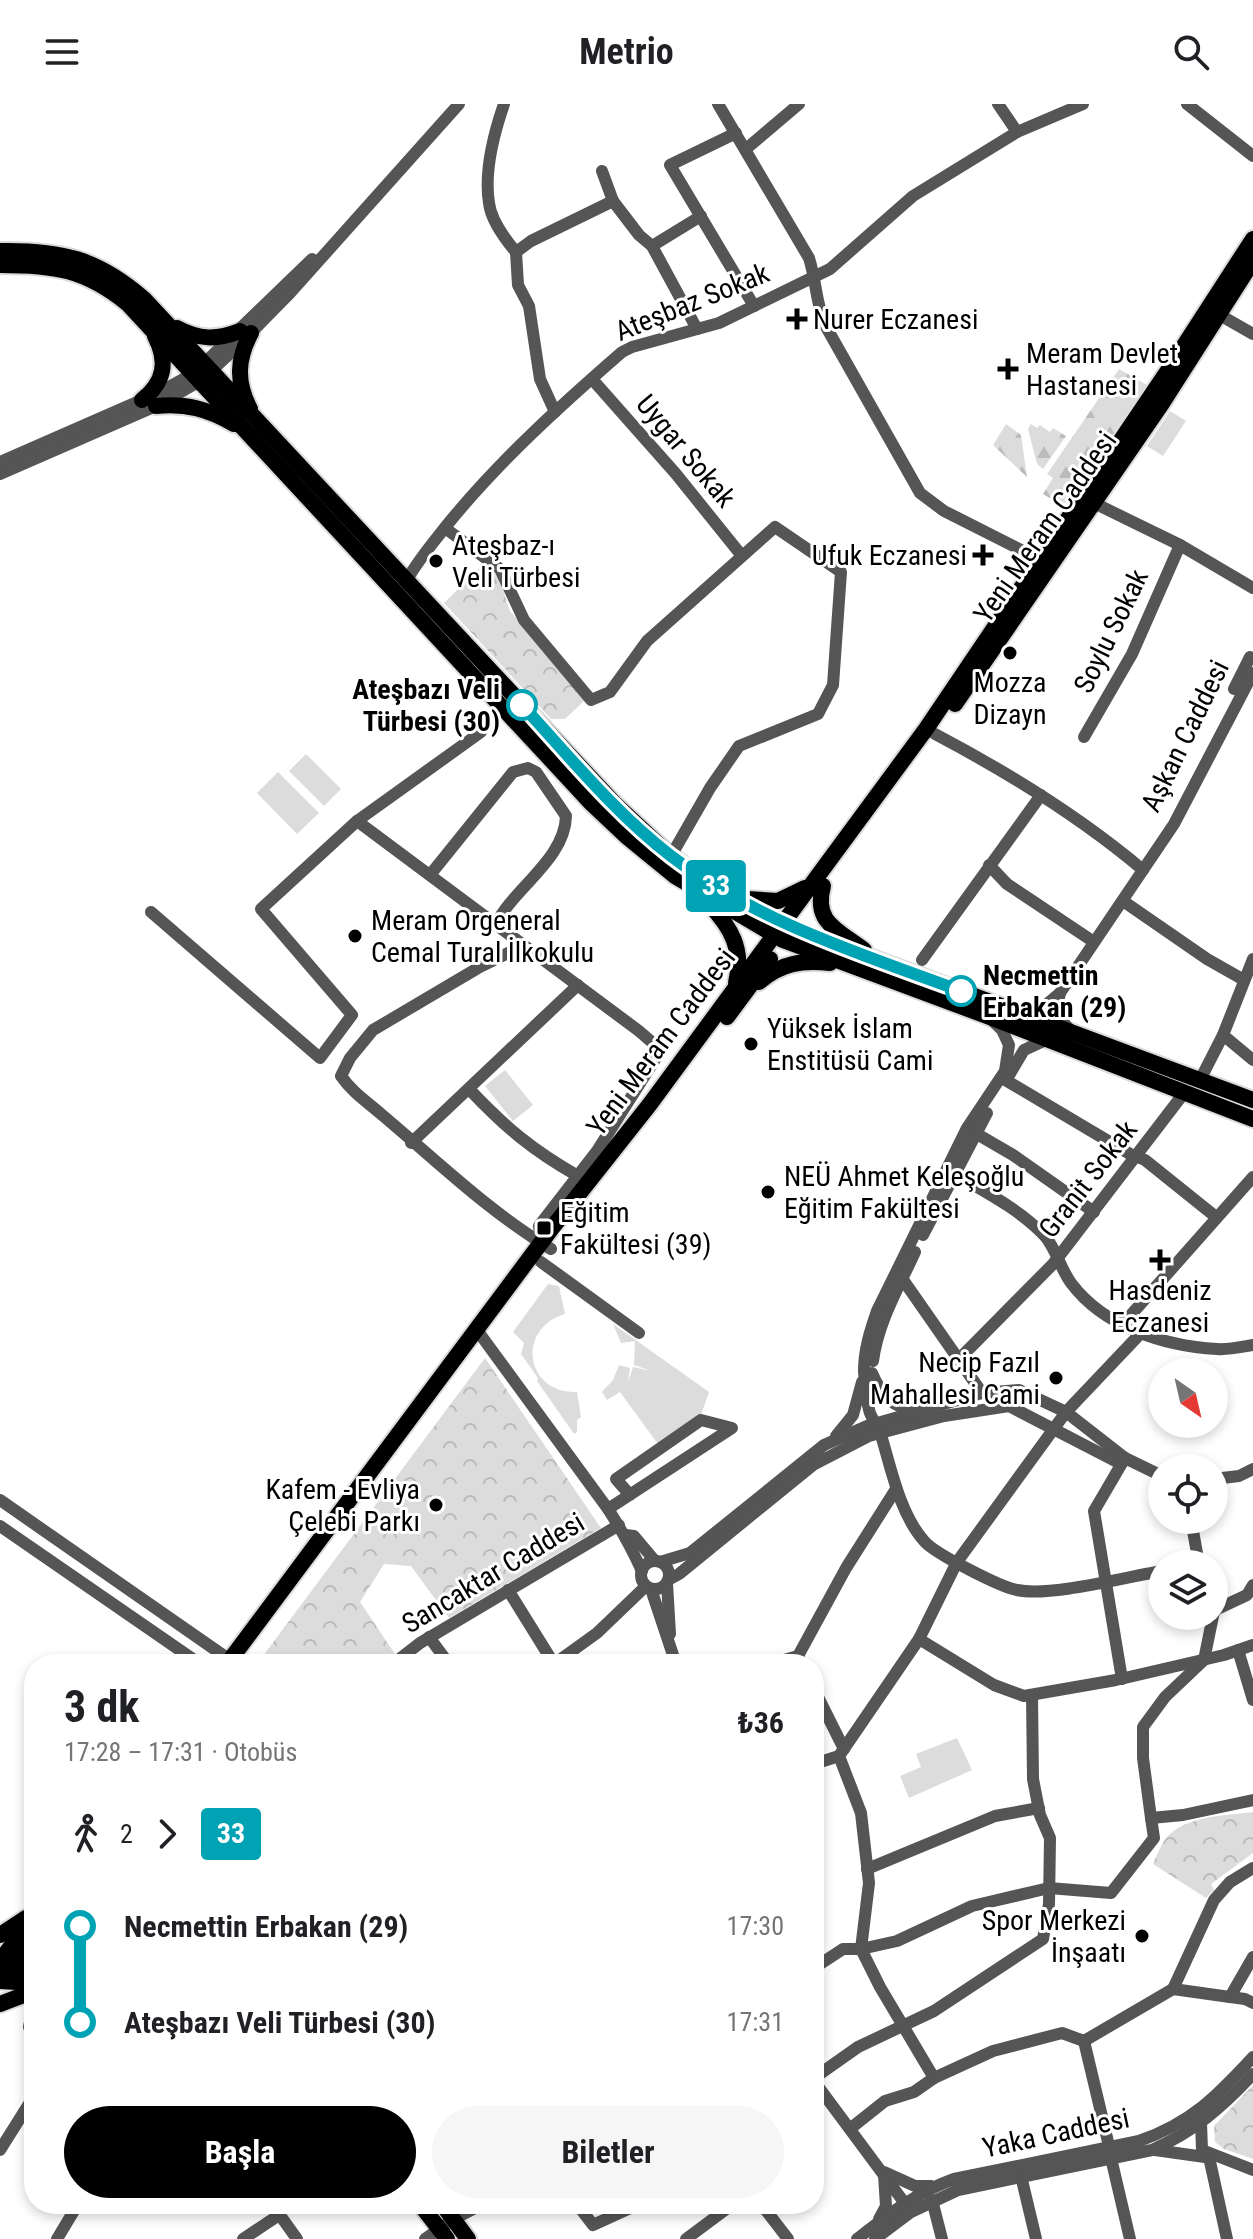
<!DOCTYPE html>
<html lang="tr">
<head>
<meta charset="utf-8">
<style>
	body { margin:0; font-family:"Roboto Condensed",sans-serif; background:#f6f6f6; color:#202124; height:100vh; display:flex; flex-direction:column; font-size:30px; white-space:nowrap }
	* { box-sizing:border-box; margin:0 }
	p { font-size:26px; color:#757577 }
	.icon { flex:none; width:44px; height:44px; fill:none; stroke:currentColor; stroke-width:2; stroke-linecap:round; stroke-linejoin:round }
	.map { position:relative; flex:1; overflow:hidden }
	.side { position:absolute; left:24px; top:1550px; width:800px; height:560px; display:flex; flex-direction:column; background:#fff; border-radius:32px; box-shadow:0 4px 12px #0003 }
	.side>* { flex:none }
	.badge { padding:0 16px; border-radius:6px; font-size:28px; line-height:52px }
	.needle { width:52px; rotate:146deg }
	.controls { position:absolute; left:1148px; top:1254px; display:grid; gap:16px }
	.controls a { display:grid; place-items:center; width:80px; height:80px; border-radius:50%; background:#fff; box-shadow:0 4px 12px #0003; font-size:40px }
	.map>.badge { position:absolute; translate:-50% -50%; box-shadow:0 0 0 4px #fff }
	.legs { display:flex; align-items:center; gap:12px; height:88px; padding:0 40px; font-size:26px }
	.legs p { margin-inline-start:auto }
	.summary { display:flex; align-items:center; justify-content:space-between; height:136px; padding:0 40px }
	h1 { font-size:44px; font-weight:700; line-height:60px }
	.primary-button { display:flex; gap:16px; margin-top:auto; padding:16px 40px }
	.primary-button a { flex:1; height:92px; border-radius:48px; background:#000; color:#fff; font-size:32px; font-weight:700; line-height:92px; text-align:center }
	.primary-button a+a { background:#f6f6f6; color:#202124 }
	ul { padding:0 40px; list-style:none }
	li { display:flex; align-items:center; gap:28px; height:96px; font-size:30px }
	li i { display:grid; place-items:center; width:12px; height:100%; margin:0 10px; background:currentColor }
	li i::after { content:''; width:20px; height:20px; margin:-10px; border:6px solid; border-radius:50%; background:#fff }
	li p { margin-inline-start:auto }
	li:first-child i { background:linear-gradient(#0000 50%,currentColor 0) }
	li:last-child i { background:linear-gradient(currentColor 50%,#0000 0) }
	header { display:flex; justify-content:space-between; align-items:center; height:104px; padding:0 40px; background:#fff; font-size:36px; font-weight:700 }
	.map>svg:first-child { display:block }
	.grass { fill:#dcdcdc }
	.forest { fill:url(#forest-firs) }
	.park { fill:url(#park-crowns) }
	.lines { fill:none; stroke-linecap:round; stroke-linejoin:round }
	.major-casing { stroke:#dbdbdb; stroke-width:20 }
	.minor { stroke:#555; stroke-width:12 }
	.major { stroke:#000; stroke-width:16 }
	.line-1-casing { stroke:#fff; stroke-width:18 }
	.line-1 { stroke:#00a3b4; stroke-width:12 }
	.poi-dot { fill:#000; stroke:#fff; stroke-width:3 }
	.stop-1-dot { fill:#fff; stroke:#00a3b4; stroke-width:4 }
	.labels { text-anchor:middle; dominant-baseline:central; stroke-width:6; stroke-linejoin:round; paint-order:stroke }
	.street-label { font-size:28px; fill:#000; stroke:#fff }
	.poi-label { font-size:28px; fill:#000; stroke:#fff; text-anchor:start }
	.stop-label { font-size:28px; font-weight:bold; fill:#000; stroke:#fff; text-anchor:end }
</style>
</head>
<body>
<header><svg class="icon" aria-label="menu" viewBox="0 0 24 24"><path d="M4 6h16M4 12h16M4 18h16"/></svg>Metrio<svg class="icon" aria-label="search" viewBox="0 0 24 24"><circle cx="10" cy="10" r="6"/><path d="M15 15l6 6"/></svg></header>
<div class="map">
<svg width="1253" height="2135" viewBox="0 0 1253 2135">
	<defs>
		<pattern id="forest-firs" width="22" height="20" patternUnits="userSpaceOnUse" patternTransform="scale(2)"><rect width="22" height="20" fill="#dcdcdc"/><path d="M5 1l3.5 6h-7zM16 11l3.5 6h-7z" fill="#bbb"/></pattern>
		<pattern id="park-crowns" width="20" height="18" patternUnits="userSpaceOnUse" patternTransform="scale(2)"><rect width="20" height="18" fill="#dcdcdc"/><path d="M2 6a3 3 0 1 1 6 0M12 15a3 3 0 1 1 6 0" fill="none" stroke="#bbb"/></pattern>
	</defs>
	<rect width="100%" height="100%" fill="#fff"/>
	<g class="grass">
		<polygon points="1170,307 1186,317 1163,352 1147,342"/>
		<polygon points="306,650 341,685 324,702 289,667"/>
		<polygon points="278,668 319,709 297,730 257,689"/>
		<polygon points="505,966 533,1001 513,1017 485,982"/>
		<path d="M548,1180L559,1182L565,1210C515,1225 526,1290 577,1288L581,1313L577,1316V1328L574,1330L537,1277L538,1274L521,1250L524,1239L513,1228Z"/>
		<polygon points="613,1220 709,1288 701,1311 658,1340 620,1288 607,1296 602,1288 613,1276 619,1261 630,1264 628,1278 633,1263 651,1267 634,1261 635,1237 621,1239"/>
		<polygon points="957,1634 972,1666 909,1694 900,1672 921,1663 916,1650"/>
	</g>
	<g class="forest">
		<polygon points="1119,265 1147,281 1063,402 1043,390 1053,374 1047,370"/>
		<polygon points="1006,320 1021,331 1027,373 993,341"/>
		<polygon points="1031,320 1037,324 1040,321 1050,328 1053,324 1066,332 1043,365 1037,360 1028,325"/>
	</g>
	<g class="park">
		<polygon points="482,461 494,468 500,477 510,507 583,592 584,597 565,615 551,615 444,499"/>
		<polygon points="485,1254 601,1424 449,1514 411,1462 384,1460 360,1498 395,1550 381,1560 257,1560"/>
		<path d="M1253,1708V1749L1211,1780L1214,1786L1206,1794L1153,1760C1156,1752 1160,1744 1164,1737C1182,1711 1226,1712 1253,1708Z"/>
		<polygon points="1253,1981 1253,2055 1224,2045 1215,2038 1214,2022"/>
	</g>
	<g class="lines">
		<defs>
			<g id="major">
				<path d="M0,147C60,146 97,154 144,195L614,699L671,752L718,784L792,824L1253,996"/>
				<path d="M0,161C54,161 85,165 128,200L592,700L626,732L675,772L783,836L987,912L1253,1015"/>
				<path d="M177,224C199,236 217,236 240,227"/>
				<path d="M142,296C165,278 168,257 155,232"/>
				<path d="M156,302C186,299 208,305 234,320"/>
				<path d="M250,305C236,278 237,255 251,229"/>
				<polyline points="955,600 1161,301 1253,157"/>
				<path d="M823,782C813,819 838,826 864,846"/>
				<polyline points="748,795 778,797 805,784"/>
				<path d="M709,800C731,823 744,846 736,879"/>
				<path d="M759,878C781,859 802,856 830,859"/>
				<polyline points="727,913 770,855"/>
				<polyline points="227,1560 552,1124 650,1000 926,625 1167,268 1253,135"/>
				<polyline points="0,1831 26,1814"/>
				<polyline points="0,1857 34,1812"/>
				<polyline points="4,1863 34,1864"/>
				<polyline points="0,1875 34,1831"/>
				<polyline points="0,1877 34,1879"/>
				<polyline points="0,1900 34,1887"/>
				<polyline points="420,2100 447,2135"/>
				<polyline points="442,2100 468,2135"/>
			</g>
		</defs>
		<use href="#major" class="major-casing"/>
		<g class="minor">
			<path d="M504,0C494,29 484,68 489,99C491,117 505,135 516,148"/>
			<path d="M718,0L809,154C816,176 816,199 825,221L920,389L944,407L1039,455"/>
			<polyline points="998,0 1017,28"/>
			<polyline points="1187,0 1253,52"/>
			<polyline points="736,29 670,61 754,202"/>
			<polyline points="746,45 799,0"/>
			<polyline points="613,97 639,131 652,142"/>
			<polyline points="1218,210 1253,230"/>
			<polyline points="697,225 652,142 701,112"/>
			<polyline points="592,275 676,370 742,452"/>
			<polyline points="555,308 540,275 529,202 518,181 516,148 531,137 613,97 602,67"/>
			<polyline points="0,358 160,288 194,269 312,155"/>
			<polyline points="0,370 156,302 200,277 237,243 290,189 459,0"/>
			<polyline points="1092,398 1180,441 1253,484"/>
			<polyline points="445,424 500,465 524,516 591,596 610,588 647,537 775,423 841,468 833,581 818,610 739,642 710,684 671,752"/>
			<path d="M407,476C418,456 433,439 447,421C499,357 560,302 622,248L632,243L719,219L830,165L913,92L1017,28L1083,0"/>
			<polyline points="1234,585 1250,553"/>
			<path d="M935,630C1009,669 1079,712 1143,766"/>
			<polyline points="1084,633 1132,550 1180,441"/>
			<polyline points="357,717 639,927 661,946 597,1047 539,1122 541,1139"/>
			<polyline points="989,761 1007,780 1094,838"/>
			<path d="M430,771L513,668L528,664L536,668L566,712C565,755 514,784 496,820"/>
			<polyline points="1123,797 1207,855 1244,876"/>
			<polyline points="151,808 320,954 352,911 261,805 357,717 481,628"/>
			<path d="M524,841L478,864L373,926L350,954L341,972C353,989 366,997 381,1010C437,1057 488,1107 551,1145"/>
			<polyline points="922,856 1041,691"/>
			<path d="M1060,889C1056,904 1059,915 1070,926"/>
			<polyline points="1025,910 1041,905 1060,889 1174,720 1253,569"/>
			<path d="M993,917L1002,926L1009,941L1005,967L967,1024L877,1207C870,1227 864,1246 864,1267C865,1279 866,1297 870,1309C873,1317 879,1323 881,1331C891,1364 900,1411 925,1438C936,1450 1000,1483 1017,1486C1051,1493 1125,1473 1162,1467"/>
			<polyline points="1223,931 1253,956"/>
			<polyline points="1008,973 1024,946 1048,935"/>
			<polyline points="1002,974 1130,1050 1145,1056 1216,1113"/>
			<polyline points="1200,976 1223,931 1253,855"/>
			<path d="M469,985C505,1023 532,1046 578,1072"/>
			<polyline points="970,1026 1013,1051 1094,1108"/>
			<polyline points="411,1039 578,881"/>
			<path d="M948,1066C981,1086 1017,1103 1044,1131C1056,1144 1060,1164 1071,1179C1104,1223 1164,1242 1217,1245C1228,1246 1241,1243 1253,1241"/>
			<polyline points="923,1131 987,1009"/>
			<polyline points="541,1158 639,1229"/>
			<polyline points="899,1170 982,1289"/>
			<polyline points="1122,1221 1253,1073"/>
			<path d="M477,1226L608,1405C621,1425 632,1445 642,1467"/>
			<polyline points="959,1255 1053,1160 1184,989"/>
			<path d="M873,1257C878,1218 899,1183 915,1148"/>
			<path d="M872,1269C881,1290 893,1306 917,1305"/>
			<polyline points="836,1332 853,1311 862,1278"/>
			<polyline points="1214,1375 1239,1372 1253,1365"/>
			<polyline points="0,1396 230,1556"/>
			<polyline points="608,1405 732,1324 701,1316 616,1375 630,1391"/>
			<polyline points="1191,1416 1199,1460"/>
			<polyline points="0,1422 200,1560"/>
			<polyline points="626,1431 634,1432 655,1457"/>
			<circle cx="655" cy="1471" r="14"/>
			<polyline points="660,1458 690,1449 824,1341 867,1322 982,1289 1019,1286 1066,1308 1125,1354 1162,1372"/>
			<polyline points="668,1476 679,1470 813,1361 869,1332 944,1312 1009,1302 1121,1360"/>
			<polyline points="667,1479 670,1530"/>
			<polyline points="651,1485 676,1560"/>
			<polyline points="508,1486 554,1560"/>
			<polyline points="1214,1509 1215,1506 1247,1491 1253,1481"/>
			<polyline points="1213,1512 1204,1556 1165,1593 1143,1623 1143,1654 1151,1714 1183,1711 1253,1696"/>
			<polyline points="429,1533 449,1560"/>
			<polyline points="919,1535 957,1458 1066,1308 1140,1230"/>
			<polyline points="1238,1546 1253,1596"/>
			<polyline points="393,1560 420,1539 619,1421"/>
			<polyline points="554,1560 597,1529 646,1482"/>
			<polyline points="770,1560 798,1552"/>
			<polyline points="802,1560 798,1552 846,1464 896,1385"/>
			<polyline points="1122,1575 1094,1407 1125,1354"/>
			<polyline points="814,1585 844,1645"/>
			<polyline points="814,1660 839,1652"/>
			<polyline points="1253,1764 1230,1778 1214,1796 1173,1885 1230,1893 1253,1853"/>
			<polyline points="867,1765 995,1712 1039,1704"/>
			<polyline points="814,1864 843,1845 861,1845 897,1837 972,1802 1049,1784 1111,1789 1154,1734 1151,1714"/>
			<polyline points="1230,1893 1245,1895 1253,1899"/>
			<polyline points="34,1898 29,1923 34,1937"/>
			<polyline points="814,1974 858,1943 934,1907 1043,1835 1049,1800 1050,1734 1040,1711 1033,1675 1032,1591"/>
			<polyline points="934,1974 880,1883 861,1845 869,1779 861,1709 839,1652 919,1535 994,1581 1024,1592 1116,1576 1224,1551 1253,1541"/>
			<polyline points="814,1977 909,2105"/>
			<polyline points="1201,2019 1202,2046 1253,2066"/>
			<polyline points="851,2024 885,1997 914,1988 934,1974 993,1947 1062,1929 1084,1937"/>
			<polyline points="1109,2042 1084,1937 1173,1885"/>
			<polyline points="0,2046 34,1992"/>
			<polyline points="1155,2046 1212,2054"/>
			<polyline points="1209,2053 1227,2135"/>
			<polyline points="1111,2054 1130,2135"/>
			<polyline points="884,2068 915,2082 931,2082"/>
			<polyline points="1021,2072 1036,2135"/>
			<polyline points="932,2096 942,2135"/>
			<polyline points="272,2100 297,2135"/>
			<polyline points="577,2100 593,2121 639,2100"/>
			<polyline points="761,2100 788,2135"/>
			<polyline points="879,2115 886,2102 884,2071"/>
			<polyline points="57,2135 78,2100"/>
			<polyline points="243,2135 279,2111"/>
			<polyline points="425,2135 454,2115 483,2100"/>
			<polyline points="686,2135 733,2100"/>
			<path d="M857,2135C888,2111 917,2088 954,2075L1139,2037C1191,2019 1217,1992 1253,1953"/>
			<path d="M875,2135L911,2108L958,2086L1152,2046C1193,2028 1223,2003 1253,1970"/>
		</g>
		<use href="#major" class="major"/>
	</g>
	<g class="lines">
		<defs>
			<path id="line-1" d="M522,601C569,652 615,709 671,752C757,818 861,850 961,887"/>
		</defs>
		<use href="#line-1" class="line-1-casing"/>
		<use href="#line-1" class="line-1"/>
	</g>
	<g class="poi-dot">
		<path d="M793 203h8v8h8v8h-8v8h-8v-8h-8v-8h8z"/>
		<path d="M1004 253h8v8h8v8h-8v8h-8v-8h-8v-8h8z"/>
		<path d="M979 439h8v8h8v8h-8v8h-8v-8h-8v-8h8z"/>
		<circle cx="436" cy="457" r="8"/>
		<circle cx="1010" cy="549" r="8"/>
		<circle cx="355" cy="832" r="8"/>
		<circle cx="751" cy="940" r="8"/>
		<circle cx="768" cy="1088" r="8"/>
		<rect x="536" y="1116" width="16" height="16" rx="4"/>
		<path d="M1156 1144h8v8h8v8h-8v8h-8v-8h-8v-8h8z"/>
		<circle cx="1056" cy="1274" r="8"/>
		<circle cx="436" cy="1401" r="8"/>
		<circle cx="1142" cy="1832" r="8"/>
	</g>
	<g class="stop-1-dot">
		<circle cx="522" cy="601" r="14"/>
		<circle cx="961" cy="887" r="14"/>
	</g>
	<g class="labels">
		<g class="street-label">
			<text transform="translate(692 198) rotate(-22)">Ateşbaz Sokak</text>
			<text transform="translate(686 347) rotate(50)">Uygar Sokak</text>
			<text transform="translate(1045 423) rotate(-55)">Yeni Meram Caddesi</text>
			<text transform="translate(1111 527) rotate(-64)">Soylu Sokak</text>
			<text transform="translate(1185 632) rotate(-64)">Aşkan Caddesi</text>
			<text transform="translate(661 938) rotate(-53)">Yeni Meram Caddesi</text>
			<text transform="translate(1088 1075) rotate(-52)">Granit Sokak</text>
			<text transform="translate(493 1469) rotate(-31)">Sancaktar Caddesi</text>
			<text transform="translate(1056 2029) rotate(-12)">Yaka Caddesi</text>
		</g>
		<g class="poi-label">
			<text x="813" y="215">Nurer Eczanesi</text>
			<text x="1026" y="249">Meram Devlet<tspan x="1026" dy="32">Hastanesi</tspan></text>
			<text x="452" y="441">Ateşbaz-ı<tspan x="452" dy="32">Veli Türbesi</tspan></text>
			<text x="967" y="451" text-anchor="end">Ufuk Eczanesi</text>
			<text x="1010" y="578" text-anchor="middle">Mozza<tspan x="1010" dy="32">Dizayn</tspan></text>
			<text x="371" y="816">Meram Orgeneral<tspan x="371" dy="32">Cemal Tural İlkokulu</tspan></text>
			<text x="767" y="924">Yüksek İslam<tspan x="767" dy="32">Enstitüsü Cami</tspan></text>
			<text x="784" y="1072">NEÜ Ahmet Keleşoğlu<tspan x="784" dy="32">Eğitim Fakültesi</tspan></text>
			<text x="560" y="1108">Eğitim<tspan x="560" dy="32">Fakültesi (39)</tspan></text>
			<text x="1160" y="1186" text-anchor="middle">Hasdeniz<tspan x="1160" dy="32">Eczanesi</tspan></text>
			<text x="1040" y="1258" text-anchor="end">Necip Fazıl<tspan x="1040" dy="32">Mahallesi Cami</tspan></text>
			<text x="420" y="1385" text-anchor="end">Kafem - Evliya<tspan x="420" dy="32">Çelebi Parkı</tspan></text>
			<text x="1126" y="1816" text-anchor="end">Spor Merkezi<tspan x="1126" dy="32">İnşaatı</tspan></text>
		</g>
		<g class="stop-label">
			<text x="500" y="585">Ateşbazı Veli<tspan x="500" dy="32">Türbesi (30)</tspan></text>
			<text x="983" y="871" text-anchor="start">Necmettin<tspan x="983" dy="32">Erbakan (29)</tspan></text>
		</g>
	</g>
</svg>
<div class="controls">
<a><svg class="needle" viewBox="-14 -14 28 28"><path d="M0-13l5 13h-10z" fill="#e53935"/><path d="M0 13l5-13h-10z" fill="#757577"/></svg></a>
<a><svg class="icon" aria-label="locate" viewBox="0 0 24 24"><circle cx="12" cy="12" r="6"/><path d="M12 2v4M12 18v4M2 12h4M18 12h4"/></svg></a>
<a><svg class="icon" aria-label="layers" viewBox="0 0 24 24"><path d="M12 4l9 5-9 5-9-5zM3 14l9 5 9-5"/></svg></a>
</div>
<b class="badge" style="left:716px;top:782px;background:#00a3b4;color:#fff">33</b>
<section class="side">
<div class="summary"><div><h1>3 dk</h1><p>17:28 – 17:31 · Otobüs</p></div><b>₺36</b></div>
<div class="legs"><svg class="icon" aria-label="walk" viewBox="0 0 24 24"><circle cx="13" cy="4" r="2"/><path d="M13 8l-2 6 4 7M11 14l-3 7M7 12l3-4h3l4 4"/></svg>2<svg class="icon" aria-label="forward" viewBox="0 0 24 24"><path d="M9 5l7 7-7 7"/></svg><b class="badge" style="background:#00a3b4;color:#fff">33</b></div>
<ul>
<li><i style="color:#00a3b4"></i><b>Necmettin Erbakan (29)</b><p>17:30</p></li>
<li><i style="color:#00a3b4"></i><b>Ateşbazı Veli Türbesi (30)</b><p>17:31</p></li>
</ul>
<div class="primary-button"><a>Başla</a><a>Biletler</a></div>
</section>
</div>
</body>
</html>
